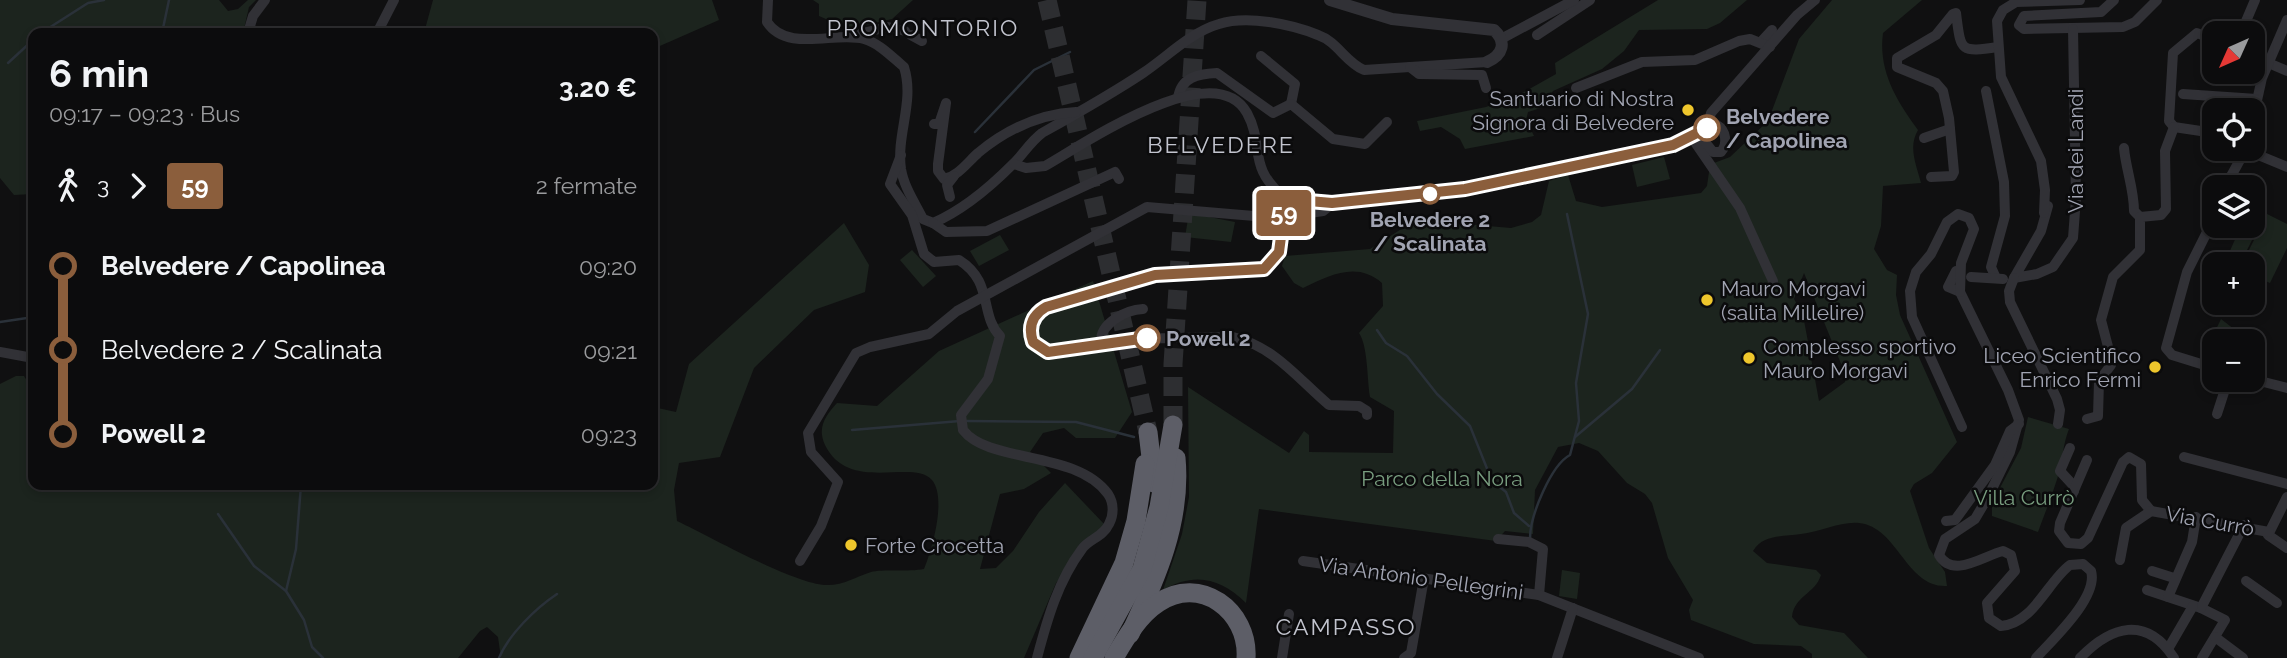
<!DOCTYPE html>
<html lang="it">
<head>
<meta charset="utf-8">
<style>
	body { margin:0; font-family:Raleway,sans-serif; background:#1a1a1b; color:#f1f3f6; height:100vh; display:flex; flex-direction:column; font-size:26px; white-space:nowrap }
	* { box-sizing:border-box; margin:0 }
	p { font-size:23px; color:#9a9b9d }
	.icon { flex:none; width:38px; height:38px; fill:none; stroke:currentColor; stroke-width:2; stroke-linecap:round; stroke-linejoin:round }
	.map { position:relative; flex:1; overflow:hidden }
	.side { position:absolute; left:28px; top:28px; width:630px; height:462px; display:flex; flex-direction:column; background:#0c0c0d; border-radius:14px; box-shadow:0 4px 10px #0003,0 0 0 2px #2c2c2e }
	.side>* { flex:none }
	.badge { padding:0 14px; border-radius:5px; font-size:24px; line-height:46px }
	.needle { width:46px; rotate:225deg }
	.tools { position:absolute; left:2202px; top:21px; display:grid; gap:14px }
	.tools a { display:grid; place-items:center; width:63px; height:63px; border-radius:14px; background:#0c0c0d; box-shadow:0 4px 10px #0003,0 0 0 2px #2c2c2e; font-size:35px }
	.map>.badge { position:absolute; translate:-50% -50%; box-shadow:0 0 0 4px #fff }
	.legs { display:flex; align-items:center; gap:10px; height:77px; padding:0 21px; font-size:23px }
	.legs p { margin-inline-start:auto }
	.headline { display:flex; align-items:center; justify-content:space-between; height:119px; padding:0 21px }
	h1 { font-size:38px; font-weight:700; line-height:52px }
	ul { padding:0 21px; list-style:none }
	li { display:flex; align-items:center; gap:24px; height:84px; font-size:26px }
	li i { display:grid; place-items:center; width:10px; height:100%; margin:0 9px; background:currentColor }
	li i::after { content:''; width:18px; height:18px; margin:-9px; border:5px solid; border-radius:50%; background:#0c0c0d }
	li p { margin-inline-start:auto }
	li:first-child i { background:linear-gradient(#0000 50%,currentColor 0) }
	li:last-child i { background:linear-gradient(currentColor 50%,#0000 0) }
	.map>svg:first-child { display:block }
	.green { fill:#1c241e; fill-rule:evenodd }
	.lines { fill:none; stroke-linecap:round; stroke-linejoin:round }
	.stream { stroke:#2a3139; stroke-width:2.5 }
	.motorway-tunnel { stroke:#2d2e31; stroke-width:19; stroke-dasharray:19 10; stroke-linecap:butt }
	.minor { stroke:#313136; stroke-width:10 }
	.tertiary { stroke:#313136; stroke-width:12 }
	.motorway { stroke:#5d5e67; stroke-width:19 }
	.minor-bridge { stroke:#313136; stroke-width:10 }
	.line-1-casing { stroke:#fff; stroke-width:16 }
	.line-1 { stroke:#8b5e3c; stroke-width:10 }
	.poi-dot { fill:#eec62c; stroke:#0b0b0c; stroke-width:2.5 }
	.stop-1-dot { fill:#fff; stroke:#8b5e3c; stroke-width:3.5 }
	.labels { text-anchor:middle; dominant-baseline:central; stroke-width:5; stroke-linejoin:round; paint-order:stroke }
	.poi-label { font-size:21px; fill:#a1a4b2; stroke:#0b0b0c; text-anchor:start }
	.stop-label { font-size:21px; font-weight:bold; fill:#a1a4b2; stroke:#0b0b0c; text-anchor:start }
	.street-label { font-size:21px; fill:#a1a4b2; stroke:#0b0b0c }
	.park-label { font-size:21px; fill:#789d7f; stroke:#0b0b0c }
	.neighbourhood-label { font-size:23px; letter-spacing:2px; fill:#c2c4ce; stroke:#0b0b0c }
</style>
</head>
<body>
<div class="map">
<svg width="2287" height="658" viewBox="0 0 2287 658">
	<rect width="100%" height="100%" fill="#101011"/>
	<g class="green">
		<polygon points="0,0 219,0 228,11 238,9 248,0 256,0 249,7 243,33 33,33 33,194 14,195 0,178"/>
		<polygon points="433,0 712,0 719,20 653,49 653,33 424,33"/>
		<polygon points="813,0 913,0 892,19 849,29 819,16 819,4"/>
		<polygon points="1658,0 1747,0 1720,23 1707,29 1639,30 1624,51 1602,69 1553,91 1541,108 1528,112 1526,120 1534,136 1465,149 1460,139 1441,127 1420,131 1417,121 1486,107 1524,92 1556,74 1555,63"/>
		<path d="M1832,0H1922L1883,33C1878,70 1896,100 1918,130C1908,147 1916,164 1921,183L1883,186L1881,226L1874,249L1887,270L1897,275L1896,295L1900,315L1957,442L1932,473L1914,484L1910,491L1929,548L1945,572L1947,586C1906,588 1898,527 1859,523C1842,521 1819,532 1801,534C1783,537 1763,534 1753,551L1767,563L1816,570L1821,575C1815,594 1794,596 1792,617L1799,625L1844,633L1868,658H1812V654L1801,646L1754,644L1691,620L1689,610L1693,600L1668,558L1652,503L1645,494L1627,483L1598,451L1579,443L1558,447L1535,490L1533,534L1505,531L1496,541L1259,509L1246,603C1220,578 1195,572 1163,590L1182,534L1189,497L1188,387L1289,453L1304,431L1309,435V452L1393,453L1394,411L1370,397C1367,379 1368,346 1359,333L1383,306L1382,283C1357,261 1330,275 1303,288L1294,283L1282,266L1285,256L1370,249L1406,226L1415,224L1453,223L1511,228L1532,222L1541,215L1549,181L1568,175L1576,201L1602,207L1701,193L1707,186L1709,172L1714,163L1730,157L1768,121L1799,39ZM1804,273L1846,376L1845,382L1819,401L1803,315L1794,299Z"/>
		<polygon points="1664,157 1670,179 1637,187 1632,165"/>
		<polygon points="2252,208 2265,214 2240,264 2225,262 2241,226 2252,226"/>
		<polygon points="1189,213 1235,222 1231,242 1185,237"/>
		<polygon points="2267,214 2287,224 2287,248 2270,283 2252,275 2252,264 2242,264"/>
		<path d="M844,223L869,265L865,292L814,310L754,368L720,457L679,463L674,490L677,521C711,537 792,583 825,585C843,586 855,577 871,572C881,569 909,572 924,569C932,550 947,498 932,480C913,458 849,494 825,445C817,428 825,416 837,403L877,406L939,351L1093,281L1132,412L1115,438H1076L1064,428L1043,433L1030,452L1051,473L1024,489L1000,494L980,569L996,568L1013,551L1039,512L1065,483L1105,525L1056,583L1024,658H501L498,637L487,627L480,631L458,658H0V384L16,376H24L33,391V485H653V407L676,412L689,364Z"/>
		<polygon points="1000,235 1009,250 979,266 970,251"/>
		<polygon points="912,250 936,276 923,287 900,260"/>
		<polygon points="2221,319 2248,340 2247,341 2214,341 2214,348 2208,346"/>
		<path d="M2028,417L2069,429C2063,444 2063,457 2059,473C2053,493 2045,513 2038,532L1992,516V503L2021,448Z"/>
		<polygon points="1562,570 1580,573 1577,599 1559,596"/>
	</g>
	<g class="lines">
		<g class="stream">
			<polyline points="41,33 88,3 104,0"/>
			<polyline points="162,33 169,0"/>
			<polyline points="8,63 33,40"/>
			<polyline points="975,132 1034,70 1070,52"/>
			<polyline points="0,322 27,318 33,313"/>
			<polyline points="1377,330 1386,343 1407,356 1437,394 1470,426 1492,481 1506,492 1514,513 1529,526"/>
			<polyline points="967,421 1076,422 1134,437"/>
			<polyline points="852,430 960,421"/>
			<polyline points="1575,437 1632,389 1660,350"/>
			<polyline points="301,485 296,549 286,591 304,620 312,647 323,658"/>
			<polyline points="218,514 254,566 286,591"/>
			<path d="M1530,538C1530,516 1551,465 1570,455L1579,421L1576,383L1588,314L1567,214"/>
			<path d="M499,658C509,634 536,608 557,594"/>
		</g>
		<g class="motorway-tunnel">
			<polyline points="1047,0 1148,432"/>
			<polyline points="1173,425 1173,364 1197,0"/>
		</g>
		<g class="minor">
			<path d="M768,0L767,22C787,53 836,31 864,39C879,43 892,57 904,67C915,102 896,134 901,169C904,187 915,203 923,219L933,223C961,211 991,186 1012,165C1023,155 1029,143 1042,133C1076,114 1110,95 1143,73C1167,57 1191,32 1219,24C1247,15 1291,24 1318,35C1338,42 1345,62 1364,70L1487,62"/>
			<polyline points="2114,0 2101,12 2024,16 2019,25 2024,29 2123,27 2135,22 2157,0"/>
			<polyline points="248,33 253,16 265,0"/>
			<polyline points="377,33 394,0"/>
			<polyline points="2241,33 2255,0"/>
			<polyline points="854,35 888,27 905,31"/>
			<polyline points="911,35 922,41"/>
			<polyline points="1537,35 1590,0"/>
			<polyline points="1501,39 1574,0"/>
			<polyline points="1761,42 1772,30"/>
			<polyline points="1261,56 1295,84 1291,104"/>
			<polyline points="2252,56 2287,71"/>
			<polyline points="1410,67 1419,74 1482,75 1486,88"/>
			<polyline points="1576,88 1642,62 1695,60 1739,41 1750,39 1770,47"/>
			<polyline points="1986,91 2004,182 2005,216 1991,267 1996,278"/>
			<polyline points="2183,94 2257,99"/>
			<path d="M1178,98C1181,77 1198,74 1217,73L1273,113L1291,104L1333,139L1365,144L1387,122"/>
			<polyline points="2252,123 2262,78 2287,20"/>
			<path d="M934,124H939L946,103L938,164V171L944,179C958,176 967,163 978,153C1007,129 1039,114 1076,112"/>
			<polyline points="2174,127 2169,121 2173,53 2197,33 2214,40"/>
			<polyline points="2174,127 2214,133"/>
			<polyline points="1692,138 1740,208 1773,281"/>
			<path d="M1692,138H1702L1713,152H1721C1728,144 1726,130 1717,125L1707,128"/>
			<polyline points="1924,138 1950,129"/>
			<path d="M2124,148C2126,170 2134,189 2134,211L2140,217"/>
			<polyline points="2246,150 2287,167"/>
			<path d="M901,155L890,184L912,215L924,254L934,262L959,260C994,282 979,314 1000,336L988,379L961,415L963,430C989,464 1076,450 1108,494C1114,503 1114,515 1109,524C1103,537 1089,539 1082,549C1058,581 1047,620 1037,658"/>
			<path d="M1014,164L1026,168L1045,166C1084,144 1214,54 1247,113C1265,146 1246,167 1286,199C1318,206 1350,201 1382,198C1480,189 1576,166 1673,145L1707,128L1711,113L1797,15L1815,0"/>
			<path d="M1931,177L1952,176L1954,172L1949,118L1943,91L1936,83L1897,67V58L1936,35L1953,14L1956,13C1961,51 1959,53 1998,47"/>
			<polyline points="2225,187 2246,149"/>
			<polyline points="950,197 947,185 954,176"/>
			<path d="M1286,199L1279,252L1264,269L1155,275L1043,309L1033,320L1031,338L1038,347L1051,352L1121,339L1233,337C1275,347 1297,378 1329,405L1359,406L1367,411V415"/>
			<polyline points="2048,206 2041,231 2014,278 2037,274 2053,267 2073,238 2076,198 2073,29"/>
			<polyline points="2214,206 2210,226 2187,272 2166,348 2172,355 2214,368"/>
			<polyline points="2044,213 2045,190 2041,161 2001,77 1997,21 2003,10 2016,2 2080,0"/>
			<polyline points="1290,216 1323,211 1333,203"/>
			<polyline points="933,223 946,232 987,231 1115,172 1119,179"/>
			<path d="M1956,271L1948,287L1960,292L2008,390L2019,420L2010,452L1988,497L1975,519L1945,539L1939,555C1953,579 1983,556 2003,551L2011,555L2015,571L1987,603L1989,618L2001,626C2033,624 2048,581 2070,565L2083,564L2091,571C2099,597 2052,640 2036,658"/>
			<polyline points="1971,277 2003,279"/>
			<polyline points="2014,278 2009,291 2010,302 2057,399 2060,410 2058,424"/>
			<polyline points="1960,292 1961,263 1974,229 1969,218 1958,214 1947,222 1931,254 1916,272 1910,291 1912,317 1962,427"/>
			<path d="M1101,342C1100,323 1126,310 1143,309"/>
			<polyline points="0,352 33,358"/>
			<polyline points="2252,379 2287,388"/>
			<polyline points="2217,414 2228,380"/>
			<polyline points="2087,419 2098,416 2099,381 2111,365 2111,358 2101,320 2113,277 2140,250 2140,217 2161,215 2166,209 2165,151 2174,127"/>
			<polyline points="2070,448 2060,471 2072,484 2074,491"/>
			<polyline points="2184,457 2287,484"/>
			<polyline points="2087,460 2060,523 2059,531 2068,543 2081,544 2088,538 2123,462 2129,457 2141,464 2142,500 2151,511"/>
			<polyline points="2287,497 2268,535 2287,548"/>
			<polyline points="1946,521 1955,520 1995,465 2010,431 2019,424"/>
			<polyline points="1498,539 1529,542 1543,549 1539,595"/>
			<polyline points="2120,560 2126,528 2151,511 2269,532"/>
			<polyline points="800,561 821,526 838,482 811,452 808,433 856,353 870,347 929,334 957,311 1147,207 1277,218"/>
			<polyline points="1303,561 1539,595 1699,658"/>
			<polyline points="2152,571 2174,578"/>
			<polyline points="2246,581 2277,603"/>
			<polyline points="2147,590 2201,608 2225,620 2202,658"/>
			<polyline points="2168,597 2192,542 2196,517"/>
			<polyline points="2201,608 2244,525"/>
			<polyline points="2215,637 2243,658"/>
			<polyline points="2168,649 2193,606"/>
			<polyline points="1282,658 1289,614"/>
			<polyline points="1404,658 1411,653 1424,578"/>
			<polyline points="1557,658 1573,608"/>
			<path d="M2080,658C2111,626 2146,615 2174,658"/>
		</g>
		<path class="tertiary" d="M1330,0L1392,19L1494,30C1507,42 1503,55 1487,62"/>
		<g class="motorway">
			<polyline points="1148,432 1154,483"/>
			<path d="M1130,634C1156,579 1182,521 1176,458"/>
			<polyline points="1079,658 1124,563 1136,521 1145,464"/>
			<polyline points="1093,658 1142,569 1159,507 1173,425"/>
			<path d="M1114,658C1125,639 1139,615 1158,603C1200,574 1249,611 1246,658"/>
		</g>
		<polyline class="minor-bridge" points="1277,218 1290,216"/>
	</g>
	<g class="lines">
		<defs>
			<path id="line-1" d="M1147,338L1048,352L1033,342C1028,327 1032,315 1046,307L1155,275L1264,269L1279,252L1286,199L1332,203L1465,189L1673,145L1707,128"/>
		</defs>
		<use href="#line-1" class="line-1-casing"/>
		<use href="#line-1" class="line-1"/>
	</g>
	<g class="poi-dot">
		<circle cx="1688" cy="110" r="7"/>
		<circle cx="1707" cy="300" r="7"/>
		<circle cx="1749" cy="358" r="7"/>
		<circle cx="2155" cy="367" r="7"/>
		<circle cx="851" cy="545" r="7"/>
	</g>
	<g class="stop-1-dot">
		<circle cx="1707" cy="128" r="12"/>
		<circle cx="1430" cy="194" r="9"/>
		<circle cx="1147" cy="338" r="12"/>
	</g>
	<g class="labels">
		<g class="poi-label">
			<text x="1674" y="98" text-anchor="end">Santuario di Nostra<tspan x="1674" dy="24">Signora di Belvedere</tspan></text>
			<text x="1721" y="288">Mauro Morgavi<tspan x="1721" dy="24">(salita Millelire)</tspan></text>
			<text x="1763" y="346">Complesso sportivo<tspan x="1763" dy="24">Mauro Morgavi</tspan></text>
			<text x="2141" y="355" text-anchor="end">Liceo Scientifico<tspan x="2141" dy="24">Enrico Fermi</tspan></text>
			<text x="865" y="545">Forte Crocetta</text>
		</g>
		<g class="stop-label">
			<text x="1726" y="116">Belvedere<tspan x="1726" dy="24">/ Capolinea</tspan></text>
			<text x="1430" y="219" text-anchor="middle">Belvedere 2<tspan x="1430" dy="24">/ Scalinata</tspan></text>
			<text x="1166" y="338">Powell 2</text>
		</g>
		<g class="street-label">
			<text transform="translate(2075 151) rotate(-90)">Via dei Landi</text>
			<text transform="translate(2210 521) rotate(10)">Via Currò</text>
			<text transform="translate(1421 578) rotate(8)">Via Antonio Pellegrini</text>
		</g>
		<g class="park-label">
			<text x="1442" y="478">Parco della Nora</text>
			<text x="2024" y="497">Villa Currò</text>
		</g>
		<g class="neighbourhood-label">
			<text x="923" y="27">PROMONTORIO</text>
			<text x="1221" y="144">BELVEDERE</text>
			<text x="1346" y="626">CAMPASSO</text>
		</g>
	</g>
</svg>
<div class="tools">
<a><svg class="needle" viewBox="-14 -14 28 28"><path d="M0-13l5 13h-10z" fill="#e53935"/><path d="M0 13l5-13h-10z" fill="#9a9b9d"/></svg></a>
<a><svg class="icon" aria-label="locate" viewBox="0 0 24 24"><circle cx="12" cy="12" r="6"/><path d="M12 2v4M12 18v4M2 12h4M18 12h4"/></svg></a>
<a><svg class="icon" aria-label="layers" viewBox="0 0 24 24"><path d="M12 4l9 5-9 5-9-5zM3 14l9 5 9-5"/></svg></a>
<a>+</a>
<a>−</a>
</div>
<b class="badge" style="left:1284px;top:213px;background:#8b5e3c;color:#fff">59</b>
<section class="side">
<div class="headline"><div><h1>6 min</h1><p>09:17 – 09:23 · Bus</p></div><b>3.20 €</b></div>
<div class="legs"><svg class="icon" aria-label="walk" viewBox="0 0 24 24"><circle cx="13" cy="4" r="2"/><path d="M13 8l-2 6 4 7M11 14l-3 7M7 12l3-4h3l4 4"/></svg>3<svg class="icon" aria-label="forward" viewBox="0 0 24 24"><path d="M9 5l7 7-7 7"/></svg><b class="badge" style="background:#8b5e3c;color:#fff">59</b><p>2 fermate</p></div>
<ul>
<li><i style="color:#8b5e3c"></i><b>Belvedere / Capolinea</b><p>09:20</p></li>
<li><i style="color:#8b5e3c"></i><span>Belvedere 2 / Scalinata</span><p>09:21</p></li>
<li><i style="color:#8b5e3c"></i><b>Powell 2</b><p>09:23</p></li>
</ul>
</section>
</div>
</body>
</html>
